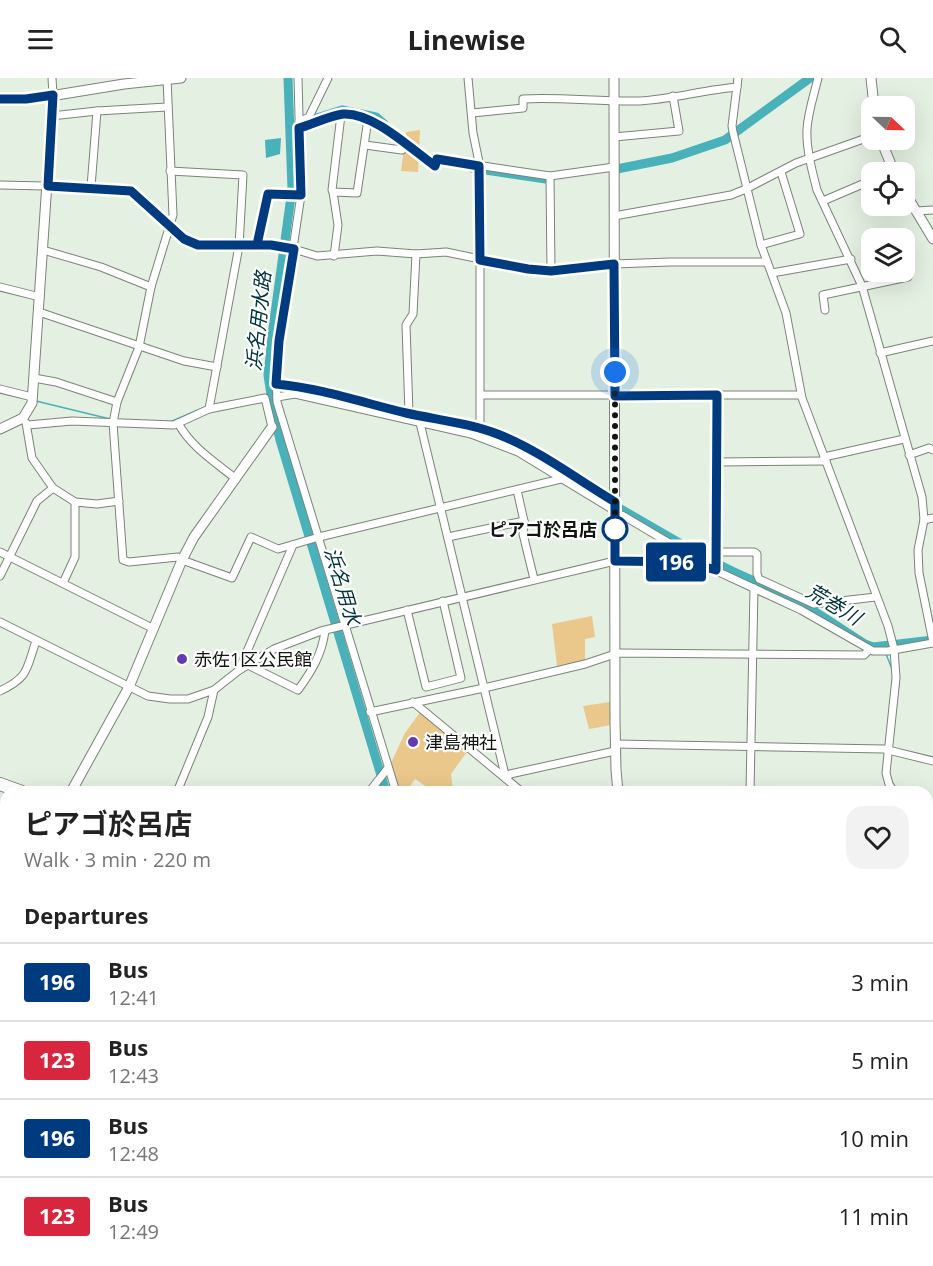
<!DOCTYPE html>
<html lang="en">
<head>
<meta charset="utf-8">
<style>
	body { margin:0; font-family:"Open Sans","Noto Sans JP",sans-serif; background:#f2f2f2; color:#222; height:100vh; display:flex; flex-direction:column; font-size:22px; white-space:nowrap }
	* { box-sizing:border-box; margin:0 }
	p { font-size:20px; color:#767676 }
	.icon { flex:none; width:33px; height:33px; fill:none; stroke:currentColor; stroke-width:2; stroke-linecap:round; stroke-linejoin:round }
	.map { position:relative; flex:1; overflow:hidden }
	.details { position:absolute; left:0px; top:708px; width:933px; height:480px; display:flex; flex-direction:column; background:#fff; border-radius:18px 18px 0 0; box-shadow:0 6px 24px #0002 }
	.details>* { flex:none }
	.badge { padding:0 12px; border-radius:4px; font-size:21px; line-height:39px }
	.needle { width:39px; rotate:112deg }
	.buttons { position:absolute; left:861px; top:18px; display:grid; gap:12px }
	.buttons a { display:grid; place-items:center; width:54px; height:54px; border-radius:12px; background:#fff; box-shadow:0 6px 24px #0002; font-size:30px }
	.you { position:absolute; width:30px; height:30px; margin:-15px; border:4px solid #fff; border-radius:50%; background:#1a73e8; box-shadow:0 0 0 9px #1a73e833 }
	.map>.badge { position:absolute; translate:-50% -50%; box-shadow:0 0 0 3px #fff }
	h2 { padding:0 24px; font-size:22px; line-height:54px }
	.round { display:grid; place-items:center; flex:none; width:63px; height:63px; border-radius:18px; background:#f2f2f2 }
	.overview { display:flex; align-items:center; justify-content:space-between; height:102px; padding:0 24px }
	h1 { font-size:28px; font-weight:700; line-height:45px }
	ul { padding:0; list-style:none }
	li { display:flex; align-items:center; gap:18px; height:78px; padding:0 24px; border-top:2px solid #e0e0e0 }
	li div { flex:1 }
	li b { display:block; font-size:22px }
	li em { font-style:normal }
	li .badge { min-width:66px; font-weight:700; text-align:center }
	header { display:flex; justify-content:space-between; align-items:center; height:78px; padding:0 24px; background:#fff; font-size:27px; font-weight:700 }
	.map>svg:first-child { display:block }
	.green { fill:#eac78b }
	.water { fill:#48b1ba }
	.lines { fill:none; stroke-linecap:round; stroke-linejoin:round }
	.stream { stroke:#48b1ba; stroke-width:1.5 }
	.river { stroke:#48b1ba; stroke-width:9 }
	.street-casing { stroke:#7a8478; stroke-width:9 }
	.secondary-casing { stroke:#7a8478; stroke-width:11 }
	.highway-casing { stroke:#7a8478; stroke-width:14 }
	.street { stroke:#fff; stroke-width:7 }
	.secondary { stroke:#fff; stroke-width:9 }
	.highway { stroke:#fff; stroke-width:12 }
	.rail-casing { stroke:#7d857c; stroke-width:4 }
	.rail { stroke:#fff; stroke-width:1.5; stroke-dasharray:4.5; stroke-linecap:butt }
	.line-casing { stroke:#fff; stroke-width:14 }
	.line { stroke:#003b80; stroke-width:9 }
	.walk { stroke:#111510; stroke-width:6; stroke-dasharray:0 10.8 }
	.stop-dot { fill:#fff; stroke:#003b80; stroke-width:3 }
	.poi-dot { fill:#623ab2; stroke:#fff; stroke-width:2 }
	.labels { text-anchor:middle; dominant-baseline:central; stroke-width:4.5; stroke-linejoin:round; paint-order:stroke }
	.stop-label { font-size:18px; font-weight:bold; fill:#111510; stroke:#fff; text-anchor:end }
	.poi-label { font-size:18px; fill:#111510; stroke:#fff; text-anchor:start }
	.water-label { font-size:20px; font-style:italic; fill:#013539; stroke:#fff }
</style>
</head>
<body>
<header><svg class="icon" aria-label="menu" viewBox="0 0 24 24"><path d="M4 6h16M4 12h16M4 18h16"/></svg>Linewise<svg class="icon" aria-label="search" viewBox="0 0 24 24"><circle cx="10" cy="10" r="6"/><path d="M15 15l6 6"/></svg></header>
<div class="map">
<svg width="933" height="1188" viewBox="0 0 933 1188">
	<rect width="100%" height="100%" fill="#e4f0e2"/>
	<g class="green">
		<polygon points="420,52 418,94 401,93 406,54"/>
		<polygon points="592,538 595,559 585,561 585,583 557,588 552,546"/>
		<polygon points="610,624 611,647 589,651 583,628"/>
		<polygon points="421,633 469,671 451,696 453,714 434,714 415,701 406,714 399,714 390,687 405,655"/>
	</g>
	<polygon class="water" points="281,60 280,76 266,80 265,62"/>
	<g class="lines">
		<g class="stream">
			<polyline points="36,323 110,341"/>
			<polyline points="170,344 205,329"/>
			<polyline points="886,576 892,591"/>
			<polyline points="897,619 899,606"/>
			<polyline points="0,899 6,900"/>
		</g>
		<g class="river">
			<polyline points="288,0 292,111 273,250 268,297 273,330 280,362 386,714"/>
			<polyline points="301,45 342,32 376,39 384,46"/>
			<polyline points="472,90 546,101"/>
			<polyline points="617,91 672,80 725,62 810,0"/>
			<polyline points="280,311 295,310 402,337"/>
			<polyline points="463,351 494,359 516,368 612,426 714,485"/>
			<path d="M722,488C742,499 765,507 786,517C814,531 839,550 865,566L873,569L933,562"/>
			<polyline points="467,1182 472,1188"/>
		</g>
		<defs>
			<g id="street">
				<polyline points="52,0 53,17"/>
				<polyline points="298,0 301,117 279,263 276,295 277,324 396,714"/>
				<polyline points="468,0 473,55 480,89 480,350"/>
				<polyline points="738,0 732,48 733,54 761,167 786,235 802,320 888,548 894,571 896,600 886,695 889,706 894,714"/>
				<path d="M818,0C814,17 808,34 807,51C806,70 812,93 817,112L862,208L922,419L924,442L918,472L919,495L933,564"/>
				<polyline points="167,1 173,137 151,209 139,269 117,324 113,345 123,482 129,484 178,479 182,482 232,500 251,459 278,471 319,459 561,401"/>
				<path d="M472,35L523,30V21C562,19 601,24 640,23C672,21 704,12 737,9"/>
				<polyline points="341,37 332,112 333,114 357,115 368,41"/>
				<polyline points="51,38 97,33 167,29"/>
				<polyline points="299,44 309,39 328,0"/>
				<polyline points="299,50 344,36 376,43 435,88 437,81 550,98 614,89"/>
				<polyline points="614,59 679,53 673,18"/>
				<polyline points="365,67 402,72 404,65"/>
				<polyline points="170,93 243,97 239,168 209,331"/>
				<polyline points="550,98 551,193"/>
				<polyline points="0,107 91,109 131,113 184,161 198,167 271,167 294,171 317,178 377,173 416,176 446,174 528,191 551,193 614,186 670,184 767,184"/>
				<polyline points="91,109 97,33"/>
				<polyline points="333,114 338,147 334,178"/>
				<polyline points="823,123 872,102"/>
				<polyline points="916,133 933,132"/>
				<polyline points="614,138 731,117 746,111 796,85 872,58"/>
				<polyline points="761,167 800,156 781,94"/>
				<polyline points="257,168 268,116 301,117"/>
				<polyline points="43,172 101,189 151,209"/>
				<polyline points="772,195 851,181"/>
				<polyline points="0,209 40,219"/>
				<polyline points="825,232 823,217 908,199"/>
				<polyline points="39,234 184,283 217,289"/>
				<polyline points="880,275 933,263"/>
				<polyline points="34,300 56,304 117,324"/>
				<polyline points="276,306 296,308 409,335 480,350 518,365 615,424"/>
				<polyline points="0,311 32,319"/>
				<polyline points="481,317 801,317"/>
				<polyline points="277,319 295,316 471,356 518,374 615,433"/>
				<polyline points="409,335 406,247 413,236 416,176"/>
				<polyline points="422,338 420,345 506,701 510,696 615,673"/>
				<polyline points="26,345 32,380 53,410 75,424 97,426 119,423"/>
				<path d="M178,345C191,369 215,384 236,401"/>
				<polyline points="28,347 72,343 174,347 209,331 265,320 272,349"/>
				<polyline points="909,377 929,370 933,372"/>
				<polyline points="824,379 904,361"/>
				<polyline points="718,384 826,383"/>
				<polyline points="517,412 524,443 523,456 534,501"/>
				<polyline points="615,435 622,437 703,485"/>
				<polyline points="924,442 933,440"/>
				<polyline points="448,459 524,443"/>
				<polyline points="0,474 154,551"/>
				<polyline points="717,474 754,474 757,476 757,496 759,501 814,526 876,519"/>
				<polyline points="716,492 717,317"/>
				<polyline points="0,498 37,423 53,410"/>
				<polyline points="63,505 75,479 75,424"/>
				<polyline points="407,532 426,609 461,600 443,523"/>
				<polyline points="0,544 148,618 170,621 188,621 214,612 238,593 274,571 321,553 615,483 687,484 710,490 801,532 873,573 888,573 933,565"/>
				<path d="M248,587L298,612C312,593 322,576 325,553"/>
				<polyline points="239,592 293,467"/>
				<path d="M0,613C29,599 26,592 36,563"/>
				<polyline points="413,624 522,714"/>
				<polyline points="370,634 484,610 585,586 618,575 864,577 869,572"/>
				<polyline points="615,666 884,671 933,683"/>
				<polyline points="177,714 208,639 214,612"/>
				<polyline points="369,714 388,690"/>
				<polyline points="750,714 754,510"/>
				<polyline points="927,767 933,767"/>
				<polyline points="0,772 6,775"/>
				<polyline points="927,775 933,785"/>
				<polyline points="0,793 6,784"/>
				<polyline points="0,828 6,831"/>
				<polyline points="927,856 933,856"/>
				<polyline points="0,902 6,904"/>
				<polyline points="927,947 933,947"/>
				<polyline points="0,950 6,951"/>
				<polyline points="927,1082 933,1083"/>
				<polyline points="1,1156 6,1148"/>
				<polyline points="36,1182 44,1188"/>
				<polyline points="231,1182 237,1188"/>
				<polyline points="654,1182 658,1188"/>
				<polyline points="757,1182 761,1188"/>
				<polyline points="103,1188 105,1182"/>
				<polyline points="347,1188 351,1182"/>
				<polyline points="808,1188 809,1182"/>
			</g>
			<g id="secondary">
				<polyline points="614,0 615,644 616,692 618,714"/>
				<polyline points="871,0 874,28"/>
				<polyline points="0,21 26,22 124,6 181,0"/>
				<polyline points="881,62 894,94"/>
				<polyline points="904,113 933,161"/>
				<polyline points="0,351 23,340 32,325 53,17"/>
				<polyline points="71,714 129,609 182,482 194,459 272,349"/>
				<polyline points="0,1036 6,1012"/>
				<polyline points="927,1038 933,1038"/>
			</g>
			<g id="highway">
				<polyline points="0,706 22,714"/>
				<polyline points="927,1151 933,1154"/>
			</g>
		</defs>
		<use href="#street" class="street-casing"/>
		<use href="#secondary" class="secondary-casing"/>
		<use href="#highway" class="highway-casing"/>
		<use href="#street" class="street"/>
		<use href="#secondary" class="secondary"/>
		<use href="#highway" class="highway"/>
		<defs>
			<g id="rail">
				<polyline points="0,766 6,770"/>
				<polyline points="622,1182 631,1188"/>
			</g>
		</defs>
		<use href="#rail" class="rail-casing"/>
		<use href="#rail" class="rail"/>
	</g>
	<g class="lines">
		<defs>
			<path id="line" d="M0,21H26L53,17L48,108L131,113L184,161L198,167H271L294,171L279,263L276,306C320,310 364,325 406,335C438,342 470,345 500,357C540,373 578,402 615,424V483L687,484L716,492L717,317L615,318L614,186L551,193L528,191L480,182L479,88L437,81L435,88C411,71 373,34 343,36C329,38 313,46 299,50L301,117L268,116L258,162"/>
		</defs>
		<use href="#line" class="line-casing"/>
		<use href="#line" class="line"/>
		<polyline class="walk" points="615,294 615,459 615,451"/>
	</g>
	<circle class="stop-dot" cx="615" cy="451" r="12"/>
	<g class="poi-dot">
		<circle cx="182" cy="581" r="6"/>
		<circle cx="413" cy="664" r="6"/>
	</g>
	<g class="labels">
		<g class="stop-label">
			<text x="597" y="451">ピアゴ於呂店</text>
		</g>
		<g class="poi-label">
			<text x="194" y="581">赤佐1区公民館</text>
			<text x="425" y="664">津島神社</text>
		</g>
		<g class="water-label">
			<text transform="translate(258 243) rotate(-84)">浜名用水路</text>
			<text transform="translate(343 508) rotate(73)">浜名用水</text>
			<text transform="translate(834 526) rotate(31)">荒巻川</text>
		</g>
	</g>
</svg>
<div class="buttons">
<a><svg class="needle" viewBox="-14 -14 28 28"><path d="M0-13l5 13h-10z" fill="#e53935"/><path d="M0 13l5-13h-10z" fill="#767676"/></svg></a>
<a><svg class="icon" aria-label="locate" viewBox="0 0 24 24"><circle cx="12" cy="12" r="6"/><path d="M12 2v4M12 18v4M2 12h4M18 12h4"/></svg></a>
<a><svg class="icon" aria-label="layers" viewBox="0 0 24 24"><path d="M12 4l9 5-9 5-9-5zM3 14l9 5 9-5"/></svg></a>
</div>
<div class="you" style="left:615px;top:294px"></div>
<b class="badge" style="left:676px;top:484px;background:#003b80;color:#fff">196</b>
<section class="details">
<div class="overview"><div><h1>ピアゴ於呂店</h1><p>Walk · 3 min · 220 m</p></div><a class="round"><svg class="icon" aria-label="heart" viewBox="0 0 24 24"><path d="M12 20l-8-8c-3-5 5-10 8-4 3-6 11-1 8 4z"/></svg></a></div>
<h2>Departures</h2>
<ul>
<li><span class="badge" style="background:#003b80;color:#fff">196</span><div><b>Bus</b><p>12:41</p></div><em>3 min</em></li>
<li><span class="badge" style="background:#d7263d;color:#fff">123</span><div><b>Bus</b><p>12:43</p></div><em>5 min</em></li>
<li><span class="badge" style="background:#003b80;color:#fff">196</span><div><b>Bus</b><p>12:48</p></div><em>10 min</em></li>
<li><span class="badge" style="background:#d7263d;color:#fff">123</span><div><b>Bus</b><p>12:49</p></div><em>11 min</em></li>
</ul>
</section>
</div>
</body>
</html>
